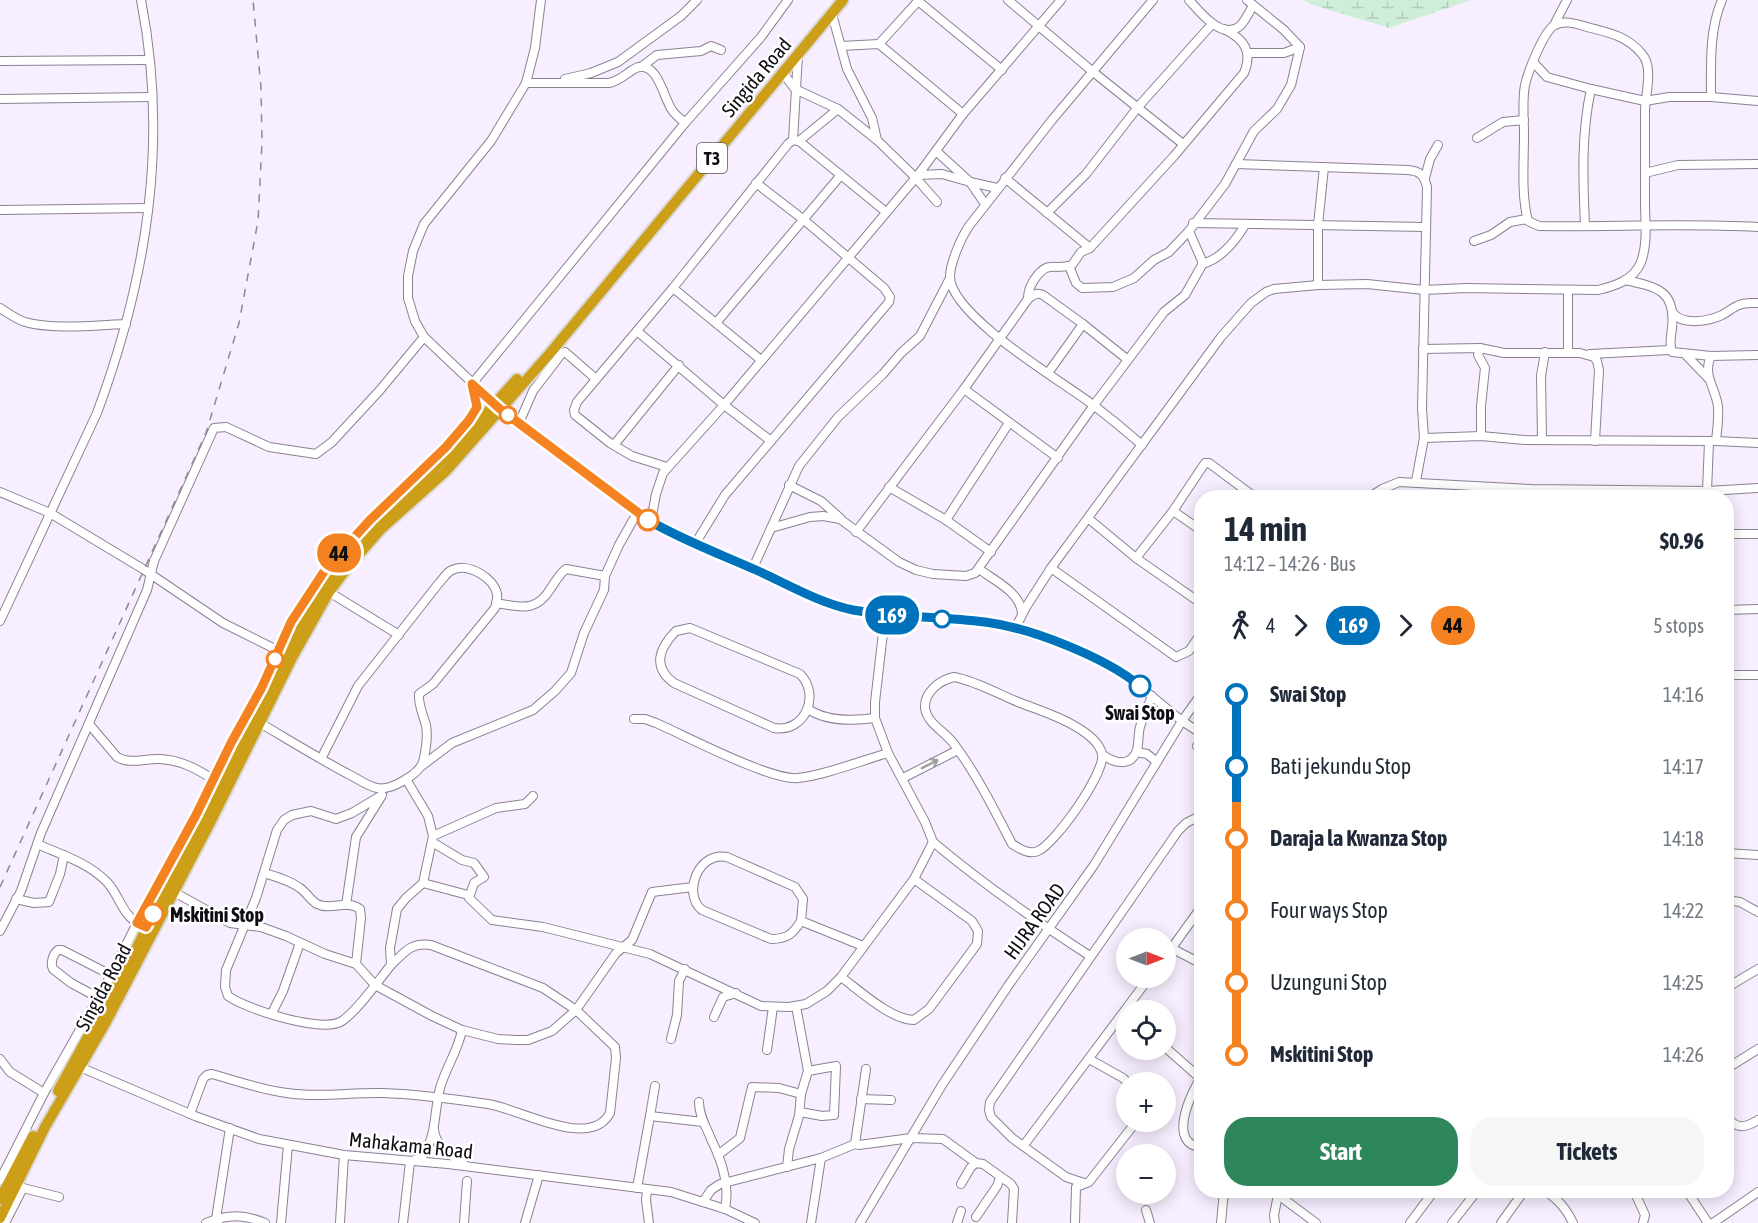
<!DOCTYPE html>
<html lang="en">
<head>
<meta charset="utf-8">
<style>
	body { margin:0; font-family:"Asap Condensed",sans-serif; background:#f6f6f7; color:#1f2937; height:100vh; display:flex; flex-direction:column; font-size:22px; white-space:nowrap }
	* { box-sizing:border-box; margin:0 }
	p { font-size:20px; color:#747a83 }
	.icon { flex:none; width:33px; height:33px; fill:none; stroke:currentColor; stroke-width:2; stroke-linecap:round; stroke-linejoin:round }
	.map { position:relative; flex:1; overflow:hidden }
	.details { position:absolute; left:1194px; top:490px; width:540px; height:708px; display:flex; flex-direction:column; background:#fff; border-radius:24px; box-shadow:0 3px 15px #0003 }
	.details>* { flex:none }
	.badge { padding:0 12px; border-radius:20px; font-size:21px; line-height:39px }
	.needle { width:39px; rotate:90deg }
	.fabs { position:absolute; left:1116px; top:928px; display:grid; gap:12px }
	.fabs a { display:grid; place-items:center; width:60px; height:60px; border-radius:50%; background:#fff; box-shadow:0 3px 15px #0003; font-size:30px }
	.map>.badge { position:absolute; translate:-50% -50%; box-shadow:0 0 0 3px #fff }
	.legs { display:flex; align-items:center; gap:9px; height:66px; padding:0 30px; font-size:20px }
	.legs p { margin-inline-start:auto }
	.headline { display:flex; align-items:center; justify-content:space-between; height:102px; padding:0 30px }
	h1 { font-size:33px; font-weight:700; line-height:45px }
	.cta { display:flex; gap:12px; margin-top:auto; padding:12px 30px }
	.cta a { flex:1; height:69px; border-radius:24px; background:#2e865b; color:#fff; font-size:24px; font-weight:700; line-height:69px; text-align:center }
	.cta a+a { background:#f6f6f7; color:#1f2937 }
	ul { padding:0 30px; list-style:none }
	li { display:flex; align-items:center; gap:21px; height:72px; font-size:22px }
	li i { display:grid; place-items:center; width:9px; height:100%; margin:0 8px; background:currentColor }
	li i::after { content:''; width:15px; height:15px; margin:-8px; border:4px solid; border-radius:50%; background:#fff }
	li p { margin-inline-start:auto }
	li:first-child i { background:linear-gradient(#0000 50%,currentColor 0) }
	li:last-child i { background:linear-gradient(currentColor 50%,#0000 0) }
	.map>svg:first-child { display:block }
	.wetland { fill:url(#wetland-marsh) }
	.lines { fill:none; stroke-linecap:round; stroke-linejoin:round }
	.minor-casing { stroke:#8b8193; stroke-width:10 }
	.highway-casing { stroke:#d9d8d9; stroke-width:14 }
	.minor { stroke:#fff; stroke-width:8 }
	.highway { stroke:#cd9e18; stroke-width:10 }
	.rail { stroke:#8e8794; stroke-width:1.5; stroke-dasharray:8 8; stroke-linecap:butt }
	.oneway { stroke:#9f9ea1 }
	.line-1-casing { stroke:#fff; stroke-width:14 }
	.line-2-casing { stroke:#fff; stroke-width:14 }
	.line-1 { stroke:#0072bc; stroke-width:9 }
	.line-2 { stroke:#f58220; stroke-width:9 }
	.stop-2-dot { fill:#fff; stroke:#f58220; stroke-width:3 }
	.stop-1-dot { fill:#fff; stroke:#0072bc; stroke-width:3 }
	.labels { text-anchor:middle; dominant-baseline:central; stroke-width:5; stroke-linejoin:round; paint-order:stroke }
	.shield { fill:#fff; stroke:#58555a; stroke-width:1.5 }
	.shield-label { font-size:18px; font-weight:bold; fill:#100c13 }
	.street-label { font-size:20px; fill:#100c13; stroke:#fff }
	.stop-label { font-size:20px; font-weight:bold; fill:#100c13; stroke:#fff }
</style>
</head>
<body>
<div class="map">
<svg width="1758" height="1223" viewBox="0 0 1758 1223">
	<defs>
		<pattern id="wetland-marsh" width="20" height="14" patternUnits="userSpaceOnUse" patternTransform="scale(1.5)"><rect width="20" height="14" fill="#cfeed9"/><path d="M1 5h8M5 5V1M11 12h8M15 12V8" fill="none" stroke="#b1cbb9"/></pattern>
	</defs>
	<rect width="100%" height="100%" fill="#f7eeff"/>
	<polygon class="wetland" points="1304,0 1471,0 1389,28 1310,4"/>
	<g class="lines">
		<defs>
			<g id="minor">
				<polyline points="541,0 535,48 526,83 491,141 424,224 413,251 408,276 408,298 415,321 424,337 500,409 637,513 678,537 825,601 850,609 882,615 987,622 1057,642 1091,657 1132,680 1182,721 1202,734"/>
				<polyline points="1008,0 1092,71 1183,144"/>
				<path d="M1189,0C1199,11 1222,41 1240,26C1245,21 1249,12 1253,6"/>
				<polyline points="918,1 1002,70"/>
				<polyline points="832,14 847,69 872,118 877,140 915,177 937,202"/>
				<polyline points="1554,25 1567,0"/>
				<polyline points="879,44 919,0"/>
				<polyline points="841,46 879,44 963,114"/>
				<polyline points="1248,53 1284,53 1300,47"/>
				<polyline points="0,61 149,60"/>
				<polyline points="1533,62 1547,77 1591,89 1645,101 1669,97 1711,97 1758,101"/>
				<polyline points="641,67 657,55 701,51 711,46 721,50"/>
				<polyline points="783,73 795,89 838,109 877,140"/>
				<polyline points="565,79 591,73 618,62 681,16 697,0"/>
				<path d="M526,83H609C623,80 630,69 639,67C658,63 664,99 672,110C675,115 681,119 685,123"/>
				<path d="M1711,97C1711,65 1709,30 1722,0"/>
				<polyline points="0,99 152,97"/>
				<polyline points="1477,138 1503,122 1524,120"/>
				<polyline points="793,140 798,55"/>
				<polyline points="799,141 838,109"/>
				<polyline points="936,151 970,182 985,204"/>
				<path d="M1236,164L1408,170C1420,171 1424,175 1427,187L1422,408L1424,438L1416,481"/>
				<polyline points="1645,173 1678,165 1758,164"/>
				<polyline points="918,175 942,174 970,182 997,188"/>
				<polyline points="1005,178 1090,248"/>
				<polyline points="1425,178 1430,159 1438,145"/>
				<polyline points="0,210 147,208"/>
				<polyline points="1047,213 1086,174 1138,107 1212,24"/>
				<polyline points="1193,223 1425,227"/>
				<path d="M1585,226C1583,180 1581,134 1591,89"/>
				<polyline points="1474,241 1491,235 1510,222 1527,219"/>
				<path d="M1202,264C1221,259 1236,240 1245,225"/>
				<polyline points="1069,266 1076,283 1082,288 1113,287 1134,278 1154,260 1169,252 1189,231 1225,184 1254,131 1277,109 1291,85 1300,47 1284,30 1247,0"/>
				<path d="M1625,280C1658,287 1676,291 1672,328C1671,336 1669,345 1672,352L1711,356L1758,355"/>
				<polyline points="1318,285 1318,225 1324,167"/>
				<polyline points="673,288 761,360"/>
				<polyline points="1568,291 1568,352"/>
				<path d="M1028,299C1028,291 1030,287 1034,280C1048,259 1053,271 1072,265L1081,252L1090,248L1174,156L1244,73C1253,51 1244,39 1224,29"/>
				<path d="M0,308C8,313 16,319 25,322C52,330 98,325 126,324"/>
				<path d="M1673,313C1683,326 1709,321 1722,315C1728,312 1733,307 1739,305C1745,302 1752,303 1758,303"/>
				<polyline points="716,323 841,175"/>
				<polyline points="637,331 724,405 771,441"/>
				<polyline points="1480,348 1478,355 1485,368 1481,406 1481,436"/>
				<polyline points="1423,349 1480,348 1504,353 1580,353 1594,357 1597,361 1599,370 1595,441"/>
				<polyline points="1684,353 1708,378"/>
				<polyline points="1590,354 1670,350"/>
				<path d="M1711,356C1702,376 1716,388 1718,407C1719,418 1717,430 1716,441"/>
				<polyline points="1048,373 1083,324"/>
				<polyline points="964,389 1058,458"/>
				<polyline points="519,423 533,391 562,353 565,352 596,379"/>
				<polyline points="1424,438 1481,436 1524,440 1716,441 1758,443"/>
				<polyline points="1542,439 1541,376 1545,352"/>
				<polyline points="614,445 679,365"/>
				<path d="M1142,445C1126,431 1109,417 1092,404C1061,381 951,316 950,277C950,263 961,238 969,226L1052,120L1153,0"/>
				<polyline points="667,467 632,456 610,443 575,415 574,410 577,402 673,288 788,144 793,140 799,141 886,212"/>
				<polyline points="789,485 821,501 840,518"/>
				<polyline points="889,487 946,520 991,552"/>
				<polyline points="1529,489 1530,498"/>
				<polyline points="1707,491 1709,442"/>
				<polyline points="0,492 50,513 143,569 223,623 279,651"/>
				<polyline points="1368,498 1382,489 1399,482 1529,489 1707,491 1758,488"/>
				<polyline points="1173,511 1202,531"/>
				<polyline points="1089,519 1136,558 1202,604"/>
				<polyline points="946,520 1009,423"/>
				<polyline points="651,521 656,494 663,473 724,405 918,175 963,114 1061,0"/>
				<polyline points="771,528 810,517 823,516 840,519 899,562 916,570 933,574 966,576 975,573 1094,405 1164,312 1185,295 1202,265 1202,261 1189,231"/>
				<path d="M856,532L964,389L1028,299C1033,295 1037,292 1043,295L1083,324L1128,360"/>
				<polyline points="1726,534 1758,534"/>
				<polyline points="695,544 725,495 889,302 890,297 884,288 804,220 756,183"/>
				<polyline points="1136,558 1173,511 1205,463 1209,463 1256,498"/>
				<polyline points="753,568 799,466 838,417 883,374 901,353 920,336 950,278"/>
				<polyline points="1051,568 1176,657 1189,651 1202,632"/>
				<path d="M979,569C995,581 1020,592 1022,613"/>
				<polyline points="329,592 399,635"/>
				<path d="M496,603C521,607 536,613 551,588C556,581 559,574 566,569L605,576L619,545L637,513"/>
				<polyline points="1726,610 1758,609"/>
				<path d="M0,621L97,413C147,278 169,142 141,0"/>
				<path d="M690,628L800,674C821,695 805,733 774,728L674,683C652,667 659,648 676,631Z"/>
				<path d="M1015,629L1026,607L1051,568L1221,337L1251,303L1266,292L1274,289L1318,285L1367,284L1424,290L1466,288L1598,290C1615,286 1634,280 1641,262C1648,244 1645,221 1645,203C1645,172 1645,142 1645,112C1645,94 1654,68 1642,54C1628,37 1611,33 1591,28C1579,25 1566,19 1555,25C1544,30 1528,72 1525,85C1522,101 1524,119 1524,135C1524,163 1521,194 1528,221L1539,226C1612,227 1685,223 1758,227"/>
				<polyline points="1726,675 1758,675"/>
				<path d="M954,677C976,681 998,694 1018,702C1036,709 1056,715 1073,725C1084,731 1099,741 1102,754C1106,772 1055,844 1038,851C1029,855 1020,849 1012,844C994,809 977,775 954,744C946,732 927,724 925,708C924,692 940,680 954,677Z"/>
				<path d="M808,709C827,722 853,721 875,718"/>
				<path d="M634,719H645L656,723C684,735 771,781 798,778C826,775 860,761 888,753"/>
				<path d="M260,723C289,740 318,758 348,774C357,778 367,786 377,788C391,791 419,774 423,762C426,750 428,737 426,725C423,715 418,704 419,694L433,684L495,608C496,604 498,599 497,594C494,578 468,562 452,570C447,572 443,579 439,583L358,686L321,759"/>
				<path d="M89,724L117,757C130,765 145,758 160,759C181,760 197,769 214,780"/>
				<polyline points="1197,746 1202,749"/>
				<polyline points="1137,752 1147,754 1157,762"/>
				<path d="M1102,754C1113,763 1131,768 1137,750C1139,743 1138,734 1140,727C1143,716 1148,706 1152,696"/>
				<polyline points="423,765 452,743 533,710 555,691 571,673 584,633 604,590 605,576"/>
				<polyline points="903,778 958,750"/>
				<path d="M382,795L352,813L336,819L311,811L292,815L284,820L277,830L256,898L226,970L225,987L228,996C246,1009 323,1034 342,1021C358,1010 378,981 391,965L390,948L397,909L406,898L423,883L433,836L428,816L406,779"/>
				<polyline points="433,836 496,808 525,804 533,796"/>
				<polyline points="432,842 462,860 474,863 484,877 474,883 469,898 492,920 543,927 650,954 761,1006 789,1007 806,1004 827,991 841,977 914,879 933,842 925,822 888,753 875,718 875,702 883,633 882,615"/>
				<path d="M933,842C983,884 1036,921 1090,956"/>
				<path d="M37,844C62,855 87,862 107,882C120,896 122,916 141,925"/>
				<polyline points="1726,853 1758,855"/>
				<path d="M264,873C277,877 289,880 300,888C306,892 311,901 317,904C331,911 347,899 360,909L361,918L356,964"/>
				<polyline points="423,883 468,895"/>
				<polyline points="174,892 230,923 261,927 286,936 325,954 356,964 375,985 432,1016 462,1030 498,1039 516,1040 528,1040 552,1031 576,1010 616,953 632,940 652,892 693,887"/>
				<polyline points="16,899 34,903 49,902 60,874 64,855"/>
				<polyline points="1726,900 1740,902 1758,912"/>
				<polyline points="346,905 356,837 381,797"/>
				<path d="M801,921C793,934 787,939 771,939L702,910C682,894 698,851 727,857L795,887L803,899L801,921L863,946"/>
				<polyline points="0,931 21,891 41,833 147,590 154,561 214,428 226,427 269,447 316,454 332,442 380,390 424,337"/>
				<polyline points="1171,948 1202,964"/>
				<polyline points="1166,956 1202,906"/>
				<polyline points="1726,975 1732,984"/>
				<path d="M841,977C859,990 891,1020 914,1020L929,1009L977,944L978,931L972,921L914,879"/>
				<polyline points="1726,988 1758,969"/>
				<path d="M99,998L71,983L53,969C50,963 53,954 58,950H62L111,975"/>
				<polyline points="272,1013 283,991 300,943"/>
				<polyline points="714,1017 723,997 736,993"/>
				<polyline points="671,1039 677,1015 679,981 685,969"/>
				<polyline points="1166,1048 1200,1078"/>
				<polyline points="767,1050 773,1007"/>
				<polyline points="0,1059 10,1072 44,1093"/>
				<polyline points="1089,1059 1123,1078 1128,1083"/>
				<polyline points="75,1065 195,1116 259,1139 344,1155 448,1164 671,1192 725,1209 755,1223"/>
				<polyline points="1726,1069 1758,1049"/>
				<path d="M1202,1076C1191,1092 1166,1145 1202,1147"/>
				<polyline points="861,1099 891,1100"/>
				<path d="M699,1102C699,1116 706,1126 711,1139C721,1159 730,1186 725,1209"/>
				<polyline points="800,1112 822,1116 834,1115 836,1066 808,1071"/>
				<path d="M190,1114L203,1079L207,1075L212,1074C237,1081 262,1090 287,1093C319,1098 351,1092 383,1093C418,1094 453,1099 488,1104C518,1108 590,1151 610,1113L616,1058L615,1047L576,1010L543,988L431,945C411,942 405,952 391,965"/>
				<polyline points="650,1116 655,1086"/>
				<path d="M1726,1116C1737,1130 1745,1128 1758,1120"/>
				<path d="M434,1130C436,1147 452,1156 465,1165"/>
				<polyline points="855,1144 866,1069"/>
				<polyline points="1024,1145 1149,978"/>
				<polyline points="718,1155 740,1138 752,1087 779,1088 801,1094"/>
				<polyline points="787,1167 789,1149 799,1116 801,1094 808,1071 796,1006"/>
				<polyline points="0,1180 44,1093 111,975 137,923 196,815 232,743 262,687 291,622 331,562 370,520 446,447 469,420 477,407 472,389 472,384 685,123 761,37 788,0"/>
				<polyline points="1084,1183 1066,1177 1012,1138 991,1117 989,1110 990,1102 1178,831 1186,823 1202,815"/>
				<polyline points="961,1184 971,1167 976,1163 983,1164 1011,1184 1014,1189 1012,1223"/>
				<polyline points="15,1186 59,1197"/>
				<polyline points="637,1188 650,1116 703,1122"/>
				<polyline points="647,1190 646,1200 649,1223"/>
				<polyline points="1273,1191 1316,1223"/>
				<path d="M1546,1191C1559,1201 1566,1208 1573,1223"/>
				<polyline points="1634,1191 1645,1215 1643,1223"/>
				<polyline points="1687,1191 1708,1223"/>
				<polyline points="703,1202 711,1190 720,1184 821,1158 855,1144 859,1145 911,1138 943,1139 976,1163"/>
				<polyline points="1146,1210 1150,1223"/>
				<polyline points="976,1217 997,1186 1000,1178"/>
				<polyline points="5,1223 23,1188"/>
				<path d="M206,1223C227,1214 244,1214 265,1223"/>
				<polyline points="218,1223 216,1219 230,1128"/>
				<polyline points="281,1223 288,1145"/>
				<polyline points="340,1223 344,1155"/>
				<path d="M403,1223L410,1162L422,1157C437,1137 434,1110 440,1088C446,1067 458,1051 462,1030"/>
				<polyline points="464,1223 467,1181"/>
				<polyline points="525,1223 539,1175"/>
				<polyline points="811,1223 821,1158"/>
				<polyline points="860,1223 942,1085 1008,986 1094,865 1182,721 1202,693"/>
				<polyline points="957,1223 961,1211"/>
				<polyline points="1075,1223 1076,1187 1089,1182 1136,1122"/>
				<polyline points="1221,1223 1224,1191"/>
				<polyline points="1275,1223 1274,1215 1278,1195"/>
				<polyline points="1410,1223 1434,1191"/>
				<polyline points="1452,1223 1477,1191"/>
				<polyline points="1501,1223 1524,1191"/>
				<polyline points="1713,1223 1758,1192"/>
			</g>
			<g id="highway">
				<polyline points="58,1091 136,949 295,634 334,571 356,544 455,448 517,379"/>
				<polyline points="0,1199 33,1136"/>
				<polyline points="0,1218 45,1127 106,1022 211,821 293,656 329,592 348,567 381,529 446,471 551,352 843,0"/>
			</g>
		</defs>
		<use href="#minor" class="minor-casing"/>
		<use href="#highway" class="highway-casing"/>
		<use href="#minor" class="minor"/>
		<use href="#highway" class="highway"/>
		<polyline class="rail" points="0,887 206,433 239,323 258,221 262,143 261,88 253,0"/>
	</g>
	<defs><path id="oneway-shaft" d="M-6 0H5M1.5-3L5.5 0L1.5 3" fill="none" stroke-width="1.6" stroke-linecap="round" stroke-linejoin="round" transform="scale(1.5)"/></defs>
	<use class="oneway" href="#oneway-shaft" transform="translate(930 764) rotate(-27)"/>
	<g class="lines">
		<defs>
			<path id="line-1" d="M648,520C682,540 720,554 756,570C787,584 819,603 853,610C897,618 941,616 985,622C1031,628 1105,657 1140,686"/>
			<polyline id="line-2" points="153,914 146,927 137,923 196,815 231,743 262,687 291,622 327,567 370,520 446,447 469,420 477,407 472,384 500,409 648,520"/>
		</defs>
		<use href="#line-1" class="line-1-casing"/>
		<use href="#line-2" class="line-2-casing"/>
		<use href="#line-1" class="line-1"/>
		<use href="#line-2" class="line-2"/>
	</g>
	<g class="stop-2-dot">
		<circle cx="508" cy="415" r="8"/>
		<circle cx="648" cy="520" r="10"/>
		<circle cx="275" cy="659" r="8"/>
		<circle cx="153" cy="914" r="10"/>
	</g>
	<g class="stop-1-dot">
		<circle cx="942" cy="619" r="8"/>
		<circle cx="1140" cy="686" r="10"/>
	</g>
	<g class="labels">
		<rect class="shield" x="697" y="143" width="30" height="30" rx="4.5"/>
		<g class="shield-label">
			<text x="712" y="158">T3</text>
		</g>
		<g class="street-label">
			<text transform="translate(756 77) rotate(-50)">Singida Road</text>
			<text transform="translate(1034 921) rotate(-54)">HIJRA ROAD</text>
			<text transform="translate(103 987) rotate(-62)">Singida Road</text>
			<text transform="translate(411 1145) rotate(6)">Mahakama Road</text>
		</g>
		<g class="stop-label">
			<text x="1140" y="712">Swai Stop</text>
			<text x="170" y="914" text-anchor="start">Mskitini Stop</text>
		</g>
	</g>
</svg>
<div class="fabs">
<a><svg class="needle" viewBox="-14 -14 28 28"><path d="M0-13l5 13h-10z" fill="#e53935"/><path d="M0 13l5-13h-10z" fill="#747a83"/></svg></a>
<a><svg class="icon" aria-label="locate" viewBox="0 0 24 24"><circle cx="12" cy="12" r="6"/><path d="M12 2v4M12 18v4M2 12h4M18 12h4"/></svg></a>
<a>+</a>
<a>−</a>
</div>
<b class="badge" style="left:892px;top:615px;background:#0072bc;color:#fff">169</b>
<b class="badge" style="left:339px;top:553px;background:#f58220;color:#111">44</b>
<section class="details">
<div class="headline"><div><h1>14 min</h1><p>14:12 – 14:26 · Bus</p></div><b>$0.96</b></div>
<div class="legs"><svg class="icon" aria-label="walk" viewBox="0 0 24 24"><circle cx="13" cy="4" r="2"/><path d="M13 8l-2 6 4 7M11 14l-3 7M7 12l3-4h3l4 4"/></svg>4<svg class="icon" aria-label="forward" viewBox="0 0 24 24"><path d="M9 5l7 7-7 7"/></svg><b class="badge" style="background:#0072bc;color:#fff">169</b><svg class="icon" aria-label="forward" viewBox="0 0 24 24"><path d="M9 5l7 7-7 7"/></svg><b class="badge" style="background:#f58220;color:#111">44</b><p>5 stops</p></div>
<ul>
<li><i style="color:#0072bc"></i><b>Swai Stop</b><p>14:16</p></li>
<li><i style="color:#0072bc"></i><span>Bati jekundu Stop</span><p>14:17</p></li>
<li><i style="color:#f58220"></i><b>Daraja la Kwanza Stop</b><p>14:18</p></li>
<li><i style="color:#f58220"></i><span>Four ways Stop</span><p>14:22</p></li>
<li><i style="color:#f58220"></i><span>Uzunguni Stop</span><p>14:25</p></li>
<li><i style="color:#f58220"></i><b>Mskitini Stop</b><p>14:26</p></li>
</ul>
<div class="cta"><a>Start</a><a>Tickets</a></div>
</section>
</div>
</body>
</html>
